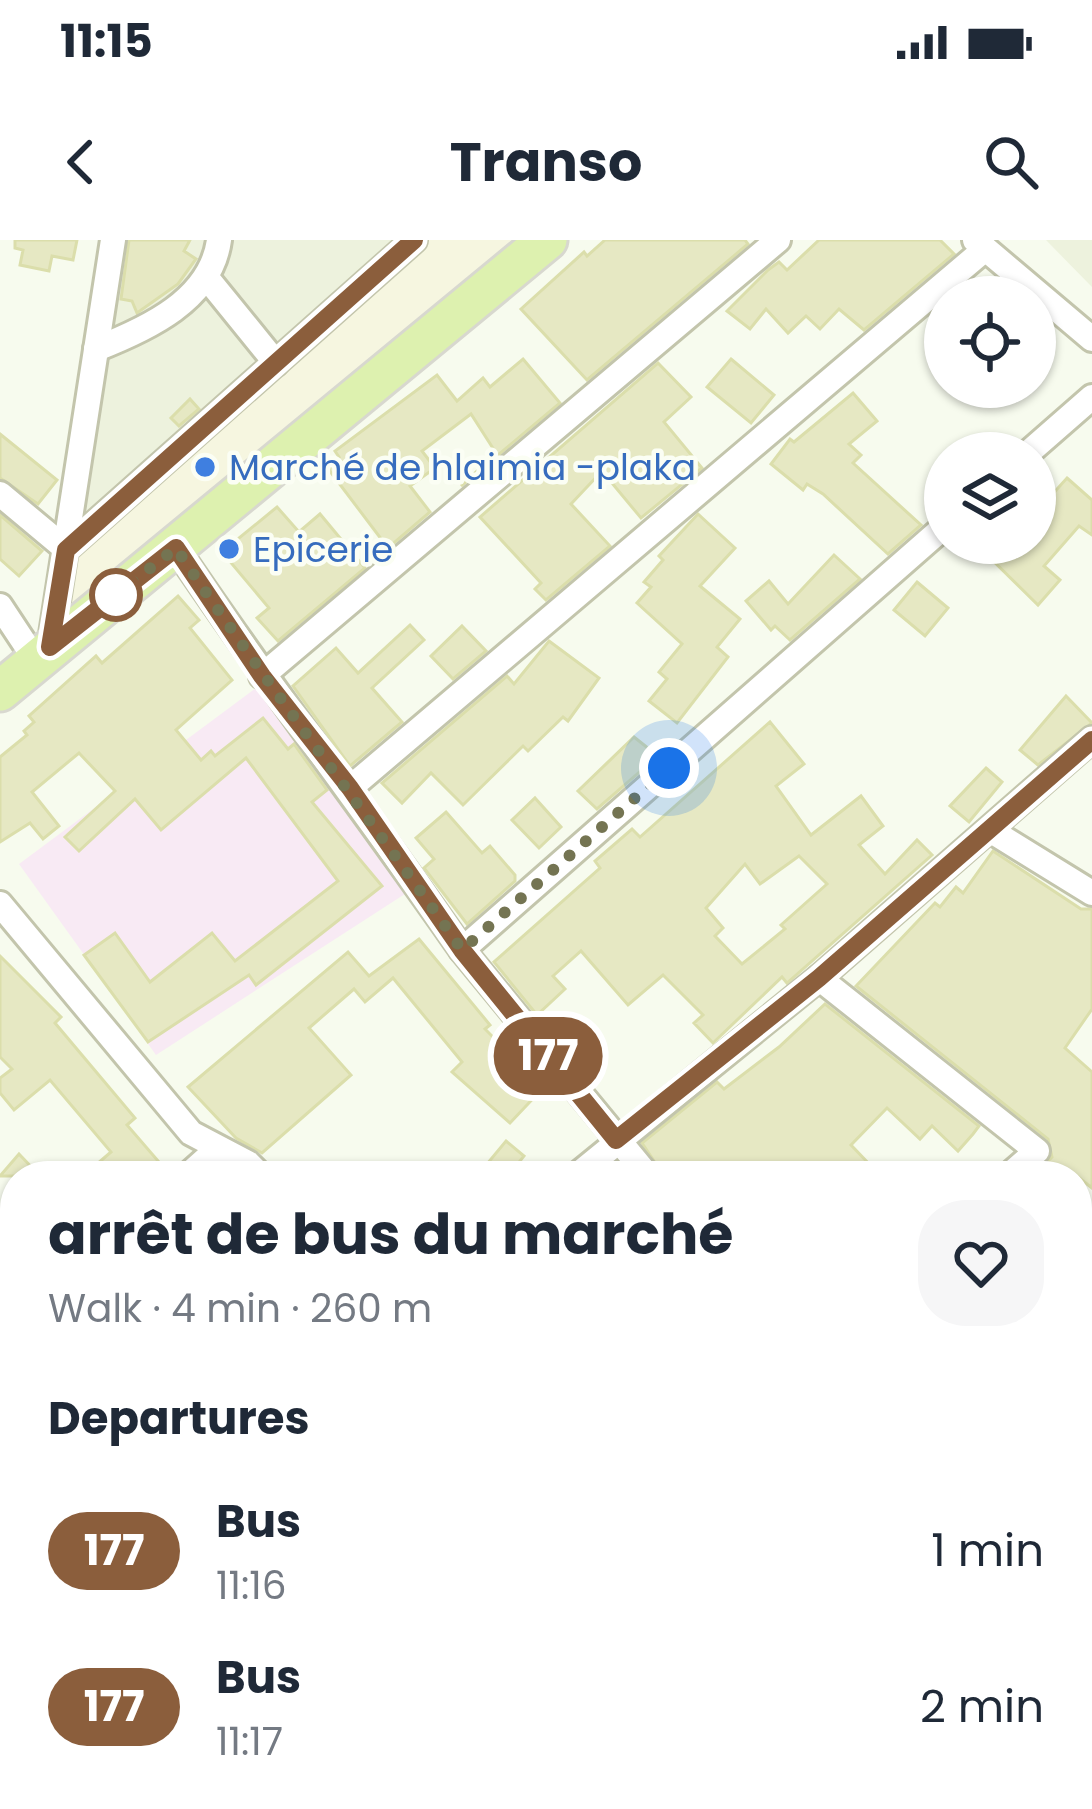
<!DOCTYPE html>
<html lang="en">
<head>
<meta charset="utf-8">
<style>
	body { margin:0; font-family:Poppins,sans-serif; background:#f6f6f7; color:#1f2937; height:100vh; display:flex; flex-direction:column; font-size:45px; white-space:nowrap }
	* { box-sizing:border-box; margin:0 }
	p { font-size:39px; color:#747a83 }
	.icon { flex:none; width:66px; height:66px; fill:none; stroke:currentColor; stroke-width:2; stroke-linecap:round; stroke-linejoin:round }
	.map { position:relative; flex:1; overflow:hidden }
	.details { position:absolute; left:0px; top:921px; width:1092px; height:648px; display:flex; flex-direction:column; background:#fff; border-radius:48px 48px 0 0; box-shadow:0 3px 9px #0004 }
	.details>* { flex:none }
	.badge { padding:0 24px; border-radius:39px; font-size:42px; line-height:78px }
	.fabs { position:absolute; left:924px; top:36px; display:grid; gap:24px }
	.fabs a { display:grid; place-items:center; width:132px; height:132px; border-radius:50%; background:#fff; box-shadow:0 3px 9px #0004; font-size:60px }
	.you { position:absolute; width:60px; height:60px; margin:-30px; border:9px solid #fff; border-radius:50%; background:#1a73e8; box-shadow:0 0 0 18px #1a73e833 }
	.map>.badge { position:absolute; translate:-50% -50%; box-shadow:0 0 0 6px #fff }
	h2 { padding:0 48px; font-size:45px; line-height:108px }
	.round { display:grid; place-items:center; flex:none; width:126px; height:126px; border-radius:48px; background:#f6f6f7 }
	.overview { display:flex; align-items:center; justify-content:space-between; height:204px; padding:0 48px }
	h1 { font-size:57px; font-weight:700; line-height:90px }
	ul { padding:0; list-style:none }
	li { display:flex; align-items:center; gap:36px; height:156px; padding:0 48px }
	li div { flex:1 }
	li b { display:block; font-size:45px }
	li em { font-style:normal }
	li .badge { min-width:132px; font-weight:700; text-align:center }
	.status { display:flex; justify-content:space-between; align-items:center; height:84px; padding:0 60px; background:#fff; direction:ltr }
	.status svg { height:33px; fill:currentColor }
	header { display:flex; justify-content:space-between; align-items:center; height:156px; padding:0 48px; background:#fff; font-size:54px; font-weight:700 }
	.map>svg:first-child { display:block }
	.residential { fill:#edf2dd }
	.commercial { fill:#f6f6e0 }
	.education { fill:#f8eaf4 }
	.green { fill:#cde8d4 }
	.building { fill:#e6e8c3; stroke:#dbdeab; stroke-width:3; fill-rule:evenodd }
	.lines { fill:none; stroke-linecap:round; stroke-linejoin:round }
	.street-casing { stroke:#c3c5ac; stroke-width:30 }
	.primary-casing { stroke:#d8d8cf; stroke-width:45 }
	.street { stroke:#fff; stroke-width:24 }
	.primary { stroke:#ddf1af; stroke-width:39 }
	.line-casing { stroke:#fff; stroke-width:27 }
	.line { stroke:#8b5e3c; stroke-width:18 }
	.walk { stroke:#747452; stroke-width:12; stroke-dasharray:0 21.6 }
	.shop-dot { fill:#3f7fe0; stroke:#fbfef4; stroke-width:4.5 }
	.stop-dot { fill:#fff; stroke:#8b5e3c; stroke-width:6 }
	.labels { text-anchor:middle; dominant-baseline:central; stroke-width:9; stroke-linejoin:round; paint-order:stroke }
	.shop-label { font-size:36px; fill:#366cbe; stroke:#fbfef4; text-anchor:start }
</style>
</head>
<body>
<div class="status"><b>11:15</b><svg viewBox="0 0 49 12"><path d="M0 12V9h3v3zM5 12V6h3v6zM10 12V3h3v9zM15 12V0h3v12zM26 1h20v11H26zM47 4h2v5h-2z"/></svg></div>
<header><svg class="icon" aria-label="back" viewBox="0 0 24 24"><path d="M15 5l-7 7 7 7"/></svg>Transo<svg class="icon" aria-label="search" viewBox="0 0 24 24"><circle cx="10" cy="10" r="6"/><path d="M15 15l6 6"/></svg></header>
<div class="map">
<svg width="1092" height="1569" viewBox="0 0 1092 1569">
	<rect width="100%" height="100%" fill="#f7fbee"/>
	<g class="residential">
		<polygon points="104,0 406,0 64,305"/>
		<polygon points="1046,0 1092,0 1092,47"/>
	</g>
	<polygon class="commercial" points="414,0 525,0 54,389 66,309"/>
	<polygon class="education" points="260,445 408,652 156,815 19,624"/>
	<polygon class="green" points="1092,1018 1092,1569 290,1569 290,1559 297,1554 1077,1554 1077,1028"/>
	<g class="building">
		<polygon points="15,0 77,0 73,20 52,16 49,31 20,25 23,10 15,8"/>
		<polygon points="129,0 190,0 184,11 196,19 178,44 137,73 132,61 121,59"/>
		<polygon points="605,0 745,0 748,4 587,140 521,69 584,12 587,16"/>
		<polygon points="819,0 940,0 954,14 864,90 839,69 820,89 806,76 788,93 766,69 750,89 727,71 768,30 779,22 787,30"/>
		<polygon points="523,119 560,163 461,246 496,213 471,174 422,211 435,228 410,246 430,272 388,308 326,226 339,217 335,211 437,135 457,161 483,138 490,147"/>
		<polygon points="731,119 774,155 751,183 707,147"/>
		<polygon points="658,123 691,157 664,182 702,228 641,278 602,231 571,264 610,306 546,360 535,349 541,343 480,277"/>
		<polygon points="853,153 877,181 849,204 861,215 853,223 921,285 888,314 823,254 807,244 803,250 771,224 790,199 794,202"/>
		<polygon points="190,159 199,169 179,186 171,178"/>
		<polygon points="0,194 57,240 38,264 0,238"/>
		<polygon points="1067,238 1092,260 1092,295 1079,286 1044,326 1060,340 1038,365 975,303 1035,303 1035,245 1049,258"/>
		<polygon points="277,267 299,292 320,274 365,328 278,401 257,378 269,368 222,312"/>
		<polygon points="698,274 735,308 700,346 740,379 717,407 728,417 677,483 649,461 667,439 659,432 682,404 637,363 651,347 644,342 663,320 659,316"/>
		<polygon points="0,275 42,311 19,336 0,319"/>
		<polygon points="834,315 860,339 790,400 775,386 771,390 746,361 769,341 788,364"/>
		<polygon points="917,342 948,368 925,396 894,370"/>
		<polygon points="178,356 199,380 190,388 232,440 176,490 201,520 211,511 215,516 263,478 288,509 294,504 327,550 312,562 382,646 256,745 249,735 148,802 84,715 115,693 150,742 212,693 235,721 338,641 246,518 161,590 135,559 79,611 65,597 115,551 79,513 32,552 59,586 43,599 30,583 0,602 0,517 27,495 24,491 34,482 29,476 96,416 102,423"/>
		<polygon points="410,385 424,400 372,448 402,482 350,526 293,446 336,408 358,433"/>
		<polygon points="462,386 486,411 453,439 431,416"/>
		<polygon points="549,401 599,438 568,481 563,477 528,511 523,506 463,565 431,533 402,563 382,543 507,436 514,444"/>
		<polygon points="1066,456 1092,483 1038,525 1020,510"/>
		<path d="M770,482L804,524L776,546L811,595L861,556L883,586L859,605L885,634L917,600L932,615L787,743L782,737L713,803L694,783L703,775L663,735L628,765L581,711L553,736L565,749L537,775L494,722L600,628L595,621L632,589L640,597ZM799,616L827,644L781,685L785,689L742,724L715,696L723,688L706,668L745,624L760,644Z"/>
		<polygon points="634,497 658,516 597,569 578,551"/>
		<polygon points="986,528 1002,542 969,582 950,566"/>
		<polygon points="535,558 561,587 539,608 512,580"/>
		<polygon points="446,572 482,613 490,606 515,635 515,641 467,684 424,628 434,619 416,598"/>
		<polygon points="993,611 1081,669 1092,669 1092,769 1065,808 1092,832 1092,948 1077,936 1033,936 1052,917 1048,899 856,746 935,663 940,667 956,647 963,653"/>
		<polygon points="419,699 490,785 485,789 543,848 510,883 452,832 462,822 393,738 365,762 354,749 309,788 351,835 262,913 236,898 188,847 348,712 369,736"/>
		<polygon points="0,716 61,777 55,783 135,878 127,885 171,936 83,936 111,912 50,840 14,870 0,853 0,838 12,829 0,817"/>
		<polygon points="825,764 979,886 973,894 958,911 932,886 920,899 887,868 851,905 872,927 863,936 664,936 642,903 717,842 724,849 779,807"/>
		<polygon points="506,901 524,916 508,936 477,936"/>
		<polygon points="19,914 40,936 0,936"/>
	</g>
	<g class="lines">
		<defs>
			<g id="street">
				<polyline points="975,0 1092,99"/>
				<polyline points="207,38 276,123"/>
				<path d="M96,109C147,89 211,60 219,0"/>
				<polyline points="1028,213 1092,157"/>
				<polyline points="0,254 66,309 414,0"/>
				<path d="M176,308C268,445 368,575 462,710"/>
				<polyline points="0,366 35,419"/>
				<polyline points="50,407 113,0"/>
				<polyline points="262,436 778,0"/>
				<polyline points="350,548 985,9"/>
				<polyline points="990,590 1092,653"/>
				<polyline points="0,664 191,893 248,923 261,936"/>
				<polyline points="819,738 1037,911 1008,936"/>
				<polyline points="187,936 215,911"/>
				<polyline points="576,936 819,738 1092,499"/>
				<polyline points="648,936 462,710 945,286"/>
				<polyline points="0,1030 15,1049"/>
				<polyline points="1,1097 15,1114"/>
				<polyline points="0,1318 15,1335"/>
				<polyline points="0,1430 15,1418"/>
				<polyline points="90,1569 111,1554"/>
			</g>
			<polyline id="primary" points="0,451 547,0"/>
		</defs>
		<use href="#street" class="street-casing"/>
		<use href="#primary" class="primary-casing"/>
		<use href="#street" class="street"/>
		<use href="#primary" class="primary"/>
	</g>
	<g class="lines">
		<defs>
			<polyline id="line" points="414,0 66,310 50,407 176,308 262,436 350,548 462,710 616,900 819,738 1092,500"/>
		</defs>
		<use href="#line" class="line-casing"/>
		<use href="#line" class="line"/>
		<path class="walk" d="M116,355L176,308C267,445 368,575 462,710L669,528"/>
	</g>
	<g class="shop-dot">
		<circle cx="205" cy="227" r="12"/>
		<circle cx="229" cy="309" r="12"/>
	</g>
	<circle class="stop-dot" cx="116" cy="355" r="24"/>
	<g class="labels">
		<g class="shop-label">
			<text x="229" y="227">Marché de hlaimia -plaka</text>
			<text x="253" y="309">Epicerie</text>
		</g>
	</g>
</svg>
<div class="fabs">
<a><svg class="icon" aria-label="locate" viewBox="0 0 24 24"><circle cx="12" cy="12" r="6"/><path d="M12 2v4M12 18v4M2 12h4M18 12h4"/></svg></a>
<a><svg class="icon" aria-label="layers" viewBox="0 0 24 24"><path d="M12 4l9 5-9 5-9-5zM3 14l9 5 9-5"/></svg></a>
</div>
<div class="you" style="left:669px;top:528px"></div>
<b class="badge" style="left:548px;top:816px;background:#8b5e3c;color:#fff">177</b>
<section class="details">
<div class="overview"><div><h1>arrêt de bus du marché</h1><p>Walk · 4 min · 260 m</p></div><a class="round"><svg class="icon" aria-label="heart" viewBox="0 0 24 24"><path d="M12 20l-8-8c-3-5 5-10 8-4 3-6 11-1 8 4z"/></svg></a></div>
<h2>Departures</h2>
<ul>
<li><span class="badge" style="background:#8b5e3c;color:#fff">177</span><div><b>Bus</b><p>11:16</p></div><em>1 min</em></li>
<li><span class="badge" style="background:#8b5e3c;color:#fff">177</span><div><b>Bus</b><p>11:17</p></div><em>2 min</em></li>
</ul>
</section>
</div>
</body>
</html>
